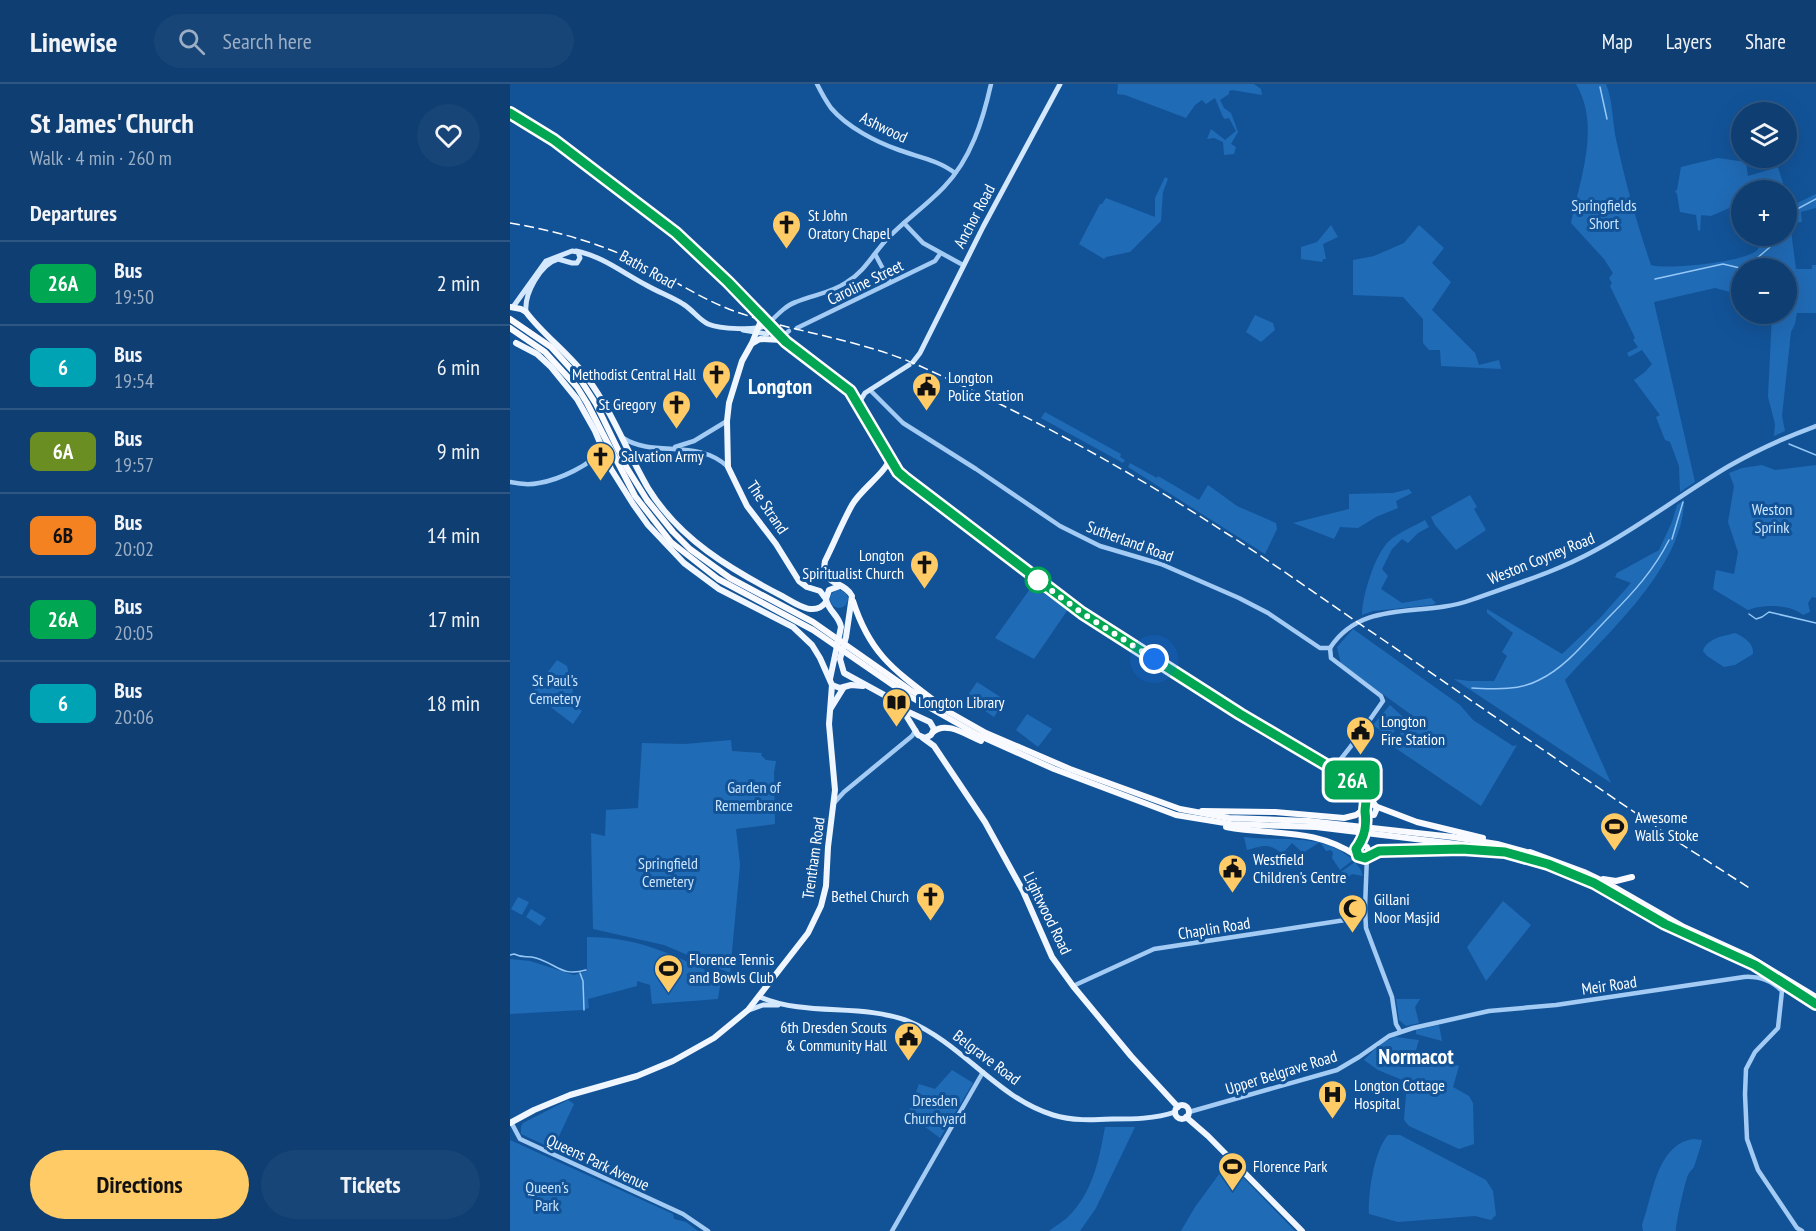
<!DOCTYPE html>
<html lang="en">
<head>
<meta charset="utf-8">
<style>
	body { margin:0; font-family:"PT Sans Narrow",sans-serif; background:#174577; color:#f1f3f6; height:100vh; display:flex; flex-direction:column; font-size:22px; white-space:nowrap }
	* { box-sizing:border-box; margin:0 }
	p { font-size:20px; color:#9baec4 }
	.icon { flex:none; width:33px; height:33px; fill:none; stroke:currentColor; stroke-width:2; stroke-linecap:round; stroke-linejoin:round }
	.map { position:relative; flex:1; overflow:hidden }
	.side { display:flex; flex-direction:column; background:#0e3e72; width:510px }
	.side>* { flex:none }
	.badge { padding:0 12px; border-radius:9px; font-size:21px; line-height:39px }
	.controls { position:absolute; left:1221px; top:18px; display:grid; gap:12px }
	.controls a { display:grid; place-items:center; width:66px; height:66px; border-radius:50%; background:#0e3e72; box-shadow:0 6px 24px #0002,0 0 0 2px #2e5784; font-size:30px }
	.you { position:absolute; width:30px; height:30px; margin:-15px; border:4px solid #fff; border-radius:50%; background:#1a73e8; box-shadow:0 0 0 9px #1a73e833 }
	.map>.badge { position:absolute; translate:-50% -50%; box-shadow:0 0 0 3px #fff }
	h2 { padding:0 30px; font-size:22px; line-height:54px }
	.round { display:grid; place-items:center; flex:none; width:63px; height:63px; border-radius:32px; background:#174577 }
	.overview { display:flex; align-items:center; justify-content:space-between; height:102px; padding:0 30px }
	h1 { font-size:28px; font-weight:700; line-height:45px }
	.primary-button { display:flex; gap:12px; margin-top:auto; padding:12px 30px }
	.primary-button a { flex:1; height:69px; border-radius:36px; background:#ffcb66; color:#111; font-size:24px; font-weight:700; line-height:69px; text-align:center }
	.primary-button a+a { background:#174577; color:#f1f3f6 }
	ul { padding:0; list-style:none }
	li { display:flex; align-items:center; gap:18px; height:84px; padding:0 30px; border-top:2px solid #2e5784 }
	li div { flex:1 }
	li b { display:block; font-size:22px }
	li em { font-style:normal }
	li .badge { min-width:66px; font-weight:700; text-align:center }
	header { display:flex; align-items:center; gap:36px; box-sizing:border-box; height:84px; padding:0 30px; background:#0e3e72; border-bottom:2px solid #2e5784 }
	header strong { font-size:28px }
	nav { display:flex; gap:33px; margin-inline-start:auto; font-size:21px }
	.search { width:420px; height:54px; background:#174577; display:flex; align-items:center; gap:15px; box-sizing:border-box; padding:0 21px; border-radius:33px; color:#9baec4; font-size:22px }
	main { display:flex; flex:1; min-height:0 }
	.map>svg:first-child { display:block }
	.green { fill:#206bb6 }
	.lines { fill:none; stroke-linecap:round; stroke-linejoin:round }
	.stream { stroke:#95c7f7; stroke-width:1.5 }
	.tertiary { stroke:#a3cbf4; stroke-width:4.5 }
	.secondary { stroke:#d3e7fd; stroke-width:5 }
	.primary { stroke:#f0f6ff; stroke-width:6 }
	.trunk { stroke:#f8faff; stroke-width:6 }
	.rail { stroke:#fff; stroke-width:1.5; stroke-dasharray:10 4.5; stroke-linecap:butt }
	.line-casing { stroke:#fff; stroke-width:14 }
	.line { stroke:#00a651; stroke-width:9 }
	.walk { stroke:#fff; stroke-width:6; stroke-dasharray:0 10.8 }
	.stop-dot { fill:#fff; stroke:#00a651; stroke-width:3 }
	.labels { text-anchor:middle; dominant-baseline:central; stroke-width:6; stroke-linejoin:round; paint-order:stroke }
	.street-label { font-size:16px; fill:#fff; stroke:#125398 }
	.park-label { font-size:16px; fill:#cbe5fd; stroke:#125398 }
	.poi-label { font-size:16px; fill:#fff; stroke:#125398; text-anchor:start }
	.district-label { font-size:22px; font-weight:bold; fill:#fff; stroke:#125398 }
</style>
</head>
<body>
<header>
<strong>Linewise</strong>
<div class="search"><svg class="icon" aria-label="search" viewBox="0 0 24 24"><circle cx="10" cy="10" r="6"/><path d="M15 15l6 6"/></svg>Search here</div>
<nav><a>Map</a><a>Layers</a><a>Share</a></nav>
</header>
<main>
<section class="side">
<div class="overview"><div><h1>St James' Church</h1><p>Walk · 4 min · 260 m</p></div><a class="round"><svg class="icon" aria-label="heart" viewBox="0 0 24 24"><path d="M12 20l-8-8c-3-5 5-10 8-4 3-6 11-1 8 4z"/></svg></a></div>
<h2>Departures</h2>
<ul>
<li><span class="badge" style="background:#00a651;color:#fff">26A</span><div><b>Bus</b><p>19:50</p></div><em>2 min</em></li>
<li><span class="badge" style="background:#00a3b4;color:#fff">6</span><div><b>Bus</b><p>19:54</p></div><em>6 min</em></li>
<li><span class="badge" style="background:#6b8e23;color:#fff">6A</span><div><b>Bus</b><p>19:57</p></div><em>9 min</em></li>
<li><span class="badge" style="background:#f58220;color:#111">6B</span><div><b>Bus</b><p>20:02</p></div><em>14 min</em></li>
<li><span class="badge" style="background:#00a651;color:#fff">26A</span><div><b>Bus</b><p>20:05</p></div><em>17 min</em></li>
<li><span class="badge" style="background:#00a3b4;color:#fff">6</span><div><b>Bus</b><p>20:06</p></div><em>18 min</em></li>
</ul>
<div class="primary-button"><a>Directions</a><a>Tickets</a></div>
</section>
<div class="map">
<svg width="1306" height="1147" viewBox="0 0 1306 1147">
	<rect width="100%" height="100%" fill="#125398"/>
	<g class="green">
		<polygon points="608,0 744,0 751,5 752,11 722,6 719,7 719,10 710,16 714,24 721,29 728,48 721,60 726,63 724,70 714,71 713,58 704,54 697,55 701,45 715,56 726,47 719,34 715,35 713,33 705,14 696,20 692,16 685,21 676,34 615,11 607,10"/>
		<path d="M1066,0H1096C1103,17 1102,36 1106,55C1115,97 1127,140 1141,181C1157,186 1234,178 1246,167C1250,164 1253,156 1256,152H1276L1277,124L1306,110V124L1291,128L1292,138L1280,139L1286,185H1302V181H1306V229H1287L1285,240L1281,248L1272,332L1275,347L1264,352L1265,340L1258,313L1262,230H1276V184H1232L1231,211L1205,204L1144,218L1185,398L1170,408L1169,382L1160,358L1155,356L1146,333L1150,331L1124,296L1135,288L1142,280L1132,266L1119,273L1117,269L1128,263L1123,256L1125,254L1100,202L1102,199L1099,194L1103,189L1094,175L1061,139C1070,95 1091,42 1066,0Z"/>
		<path d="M1208,74L1236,78L1238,92L1268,83L1275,106C1262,106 1246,106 1232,106L1231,119L1201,132L1191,131L1190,147L1188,146L1186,131L1170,128L1167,110L1165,107L1167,106L1171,83Z"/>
		<polygon points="655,93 658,95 653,108 651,137 620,168 596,173 594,175 569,160 590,120 592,120 596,114 645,133 645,114"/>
		<polygon points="821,141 828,153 813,160 816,175 813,175 812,178 791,175 791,163 807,158"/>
		<polygon points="909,141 934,164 922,179 941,198 922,226 965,269 969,281 989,276 991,285 931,282 930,266 919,266 913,259 913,235 893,213 843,211 843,176 864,172 894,159"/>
		<polygon points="745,231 763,239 765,246 751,258 736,248"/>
		<polygon points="535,328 611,370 610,373 615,376 613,379 531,334"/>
		<polygon points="620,379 647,394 648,392 689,416 698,401 727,422 766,439 767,445 755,470 618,383"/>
		<path d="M1252,381L1265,386L1306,381V514L1302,513L1298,519L1300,528L1293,531C1281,520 1253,520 1238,526L1203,505L1206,486L1224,490L1228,468L1218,438L1224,402L1219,389L1232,384Z"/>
		<polygon points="899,405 902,409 886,417 888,424 866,433 848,444 830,443 824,455 783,439 839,425 839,410 883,409"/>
		<polygon points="960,411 967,423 964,425 976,446 946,466 925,441 921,433"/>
		<path d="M1174,416C1174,482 1096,551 1055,596L1101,699L944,595L959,597H984L997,572L992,568L1003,549L977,529V525L1052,570L1090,534L1121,499L1105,493L1107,489L1149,466L1162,438L1167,421Z"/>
		<path d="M915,436L919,443L908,449L898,459L892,455L882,465L872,485L878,492L871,505L892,519L921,514L926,519L922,521L863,527L852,531C852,512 865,470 879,457C889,448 903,443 915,436Z"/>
		<polygon points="525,498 559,524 524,575 485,554"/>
		<circle cx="329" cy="515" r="9"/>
		<polygon points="843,545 950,621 963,636 1003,662 1007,661 971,722 881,661 903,632 831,580 827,563"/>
		<path d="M1225,549C1234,553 1244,559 1243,570L1225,581L1214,583L1197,572L1193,567C1197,554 1214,552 1225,549Z"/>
		<polygon points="47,576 57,582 63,608 59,616 72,627 63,640 22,609"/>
		<polygon points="467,598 495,616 484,633 456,614"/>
		<polygon points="880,621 894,634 880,653 863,641"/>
		<polygon points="517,630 542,645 528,663 506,646"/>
		<polygon points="221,656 222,667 252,669 251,671 256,676 266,677 264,689 265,740 226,745 230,781 220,889 154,861 83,845 81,749 95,752 96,726 128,724 132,659 175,660"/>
		<path d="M734,753C772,758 812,748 843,776L830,786L822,774L823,769L821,766L816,767L810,758L793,769L782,759L772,770C759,758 753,762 737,766Z"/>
		<polygon points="845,778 851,786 853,792 842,790 835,796 831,788"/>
		<polygon points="8,813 19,818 12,831 1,825"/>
		<polygon points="993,817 1021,841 976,897 957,863"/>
		<polygon points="21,825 36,834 30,842 16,833"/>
		<path d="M77,853C129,853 163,871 208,892L211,896L208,915L142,920L140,901L127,897V902L78,915L79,924L72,926L0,930V875L20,877L64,891L77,887Z"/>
		<polygon points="886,915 910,915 905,923 909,939 896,942 889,936"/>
		<polygon points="929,941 932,957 906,950 906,946"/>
		<polygon points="885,953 909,956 905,969 949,982 943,1003 959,1012 963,1019 964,1060 949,1065 899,1042 894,1036 897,998 868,986 854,976 871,959"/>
		<polygon points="442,986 463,999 430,1054 398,1030 409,1000 425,1005"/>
		<polygon points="58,1016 64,1020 43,1065 11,1050 11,1043 13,1039"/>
		<path d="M595,1043H625L586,1124L570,1147H539C545,1142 553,1138 558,1133C583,1108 589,1076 595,1043Z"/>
		<path d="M878,1051H890L976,1096L983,1107L986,1131L981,1136L965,1132L888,1138L859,1130C858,1109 864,1067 878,1051Z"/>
		<path d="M1183,1055L1192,1056C1192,1059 1185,1080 1184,1083C1182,1086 1179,1088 1178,1091C1175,1097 1165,1143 1166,1147H1133L1132,1141C1143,1112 1146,1061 1183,1055Z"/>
		<polygon points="0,1056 163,1130 164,1135 176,1138 188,1147 0,1147"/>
		<polygon points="718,1078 785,1147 671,1147 685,1123"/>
	</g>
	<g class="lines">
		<g class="stream">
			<polyline points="1090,3 1097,35"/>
			<polyline points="1276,131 1306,115"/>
			<polyline points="1145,195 1213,180 1230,184 1238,182 1260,163 1262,152"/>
			<polyline points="1279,360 1306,371"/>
			<polyline points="1162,455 1173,418"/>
			<polyline points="1239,530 1246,535 1252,533 1259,528 1306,539"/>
			<path d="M962,604C983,605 1009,607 1029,596C1058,582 1078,554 1100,532C1123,509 1144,486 1159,456"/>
			<path d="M0,871L4,870C15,875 16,871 26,874C47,880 51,893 76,886"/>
			<polyline points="70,889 73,897 74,926"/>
		</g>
		<g class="tertiary">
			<path d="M307,0C311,8 316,17 321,24C337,43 366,58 389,66C408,73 428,76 445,89"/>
			<polyline points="394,139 413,159 453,181"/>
			<polyline points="365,170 380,198"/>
			<path d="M261,237C269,229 277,221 286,218C305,210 319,210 337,198C355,187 363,170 377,155C395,136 416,122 434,103C461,75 473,36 481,0"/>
			<polyline points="287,244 425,177 430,170"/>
			<polyline points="271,253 279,247"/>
			<polyline points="360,306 393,339 466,385 550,442 590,462 651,480 729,514 758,529 810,564 820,564"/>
			<path d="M113,354C144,374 188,354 218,383"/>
			<polyline points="165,363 184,357 217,337"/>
			<path d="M0,398C9,400 20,401 29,399C48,396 82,381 92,365"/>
			<path d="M820,564C853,514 912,534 961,516C1002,501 1046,488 1084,467C1131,442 1173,409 1219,382C1247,366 1276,353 1306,342"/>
			<polyline points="820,564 821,574 871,612 873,617 845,657 823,685"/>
			<polyline points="324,719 334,708 402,652 406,646"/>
			<polyline points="857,772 855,824 856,844 882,913 886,940 890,947"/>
			<polyline points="563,902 644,865 855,833"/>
			<path d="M679,1028L827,986L849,973L879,952L903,944L979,927L1046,921L1234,893C1249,892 1261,896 1272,907L1268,944L1245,968L1236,985L1235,1010L1237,1055L1248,1086L1287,1144L1292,1147"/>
			<polyline points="1,1038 10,1055 173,1130 198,1147"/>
			<polyline points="382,1147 473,988"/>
		</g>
		<g class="secondary">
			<path d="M66,167C92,172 113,189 136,201C148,208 162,213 173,220C183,226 189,236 198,240C209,245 248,247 257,241"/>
			<path d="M3,223L36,177L62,167L68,168L70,174L67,179H62L48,175C30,180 14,210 16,228"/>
			<polyline points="233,246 257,250 260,248 261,242"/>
			<polyline points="403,278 410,269 473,143 550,0"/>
			<polyline points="348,320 355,309 399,281"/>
			<path d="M250,913C297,933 351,919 398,937C452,959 487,1014 543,1031C562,1037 583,1036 602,1035C623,1035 645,1035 665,1028"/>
			<polyline points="239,926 253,921 268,921"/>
		</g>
		<g class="primary">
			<polyline points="0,29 43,56 166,149 255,235"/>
			<path d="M0,223L11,225L16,228C34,252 60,270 78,295C103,329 117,368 138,404C169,455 220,485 272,512C285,519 304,534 316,518"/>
			<polyline points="250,239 242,259 232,277 219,319 217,337 218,383 237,422 266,460 289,497 297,503 310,507 316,515"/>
			<polyline points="262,242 276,258 323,293 343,310 388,388 395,394 572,529 730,630 848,699 860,713 867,724 864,731 857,730"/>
			<polyline points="243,259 250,255 273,256"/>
			<path d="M380,374C376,389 351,405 342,421C332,439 324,459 315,477C310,502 334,496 342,512L336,553L330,575L334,589L376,612L392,625L420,638L424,645L421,651L415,654L408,651L392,625"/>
			<path d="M320,595L331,543C329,531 318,527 316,515L319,506L330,502"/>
			<polyline points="322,601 330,604 341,601 353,602"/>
			<polyline points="321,624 334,603"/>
			<polyline points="413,654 424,662 475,738 513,807 542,873 563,902 621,972 668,1023"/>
			<polyline points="848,762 853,761 857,763 859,768 856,773 849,773 846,767 853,756 856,741 856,709"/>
			<circle cx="672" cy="1028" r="7"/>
			<polyline points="676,1033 698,1052 792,1147"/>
			<polyline points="0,1039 24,1026 60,1011 127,992 163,977 204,954 238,926 298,849 311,822 316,802 318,763 325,706 319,640 322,601 310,574 302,561 283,543 209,505 174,479 138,441 123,420 101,385 85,347 67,315 41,283 27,270 6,259"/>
		</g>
		<g class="trunk">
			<polyline points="0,235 41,263 70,295 86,320 117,384 137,416 163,448 180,465 220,494 303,538 400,606 476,649 560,685 670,725 719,734 799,737 943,753 987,760 1024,770"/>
			<polyline points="0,244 35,268 67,303 77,319 125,412 161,458 208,495 303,546 399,612 468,651 544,685 666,731 721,740 806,743 955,761 1010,772 1038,780 1085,799 1155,840 1245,881 1306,920"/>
			<path d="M343,517C359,567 381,584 422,615"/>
			<path d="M423,648C436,636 458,652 471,657"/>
			<polyline points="865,722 907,738 973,754"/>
			<polyline points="692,727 765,728 834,734 846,731 855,724"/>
			<path d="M716,743C764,752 804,743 847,772"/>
			<polyline points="1020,768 1074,788 1099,800 1174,843 1240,873 1306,913"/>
			<path d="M858,771C876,760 944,764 967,766"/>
			<polyline points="1093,795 1106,797 1122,793"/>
		</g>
		<path class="rail" d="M0,139C48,147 97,161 140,184C168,199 194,216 224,227C285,249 350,255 410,282C516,330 619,386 716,449C769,483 820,520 872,555C972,624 1071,692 1171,760L1241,805"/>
	</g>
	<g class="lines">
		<defs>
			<path id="line" d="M0,29L44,56L166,149L218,198L276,258L340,307L388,388L395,394L572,529L730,630L850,701L856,709C857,715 855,722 855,728C857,742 855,753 846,765L848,772L855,774L869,767L952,765L995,768L1038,780L1084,799L1155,840L1245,881L1306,920"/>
		</defs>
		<use href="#line" class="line-casing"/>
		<use href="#line" class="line"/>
		<polyline class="walk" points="528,496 522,492 572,529 644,575"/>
	</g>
	<defs>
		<symbol id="church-pin" viewBox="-11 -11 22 30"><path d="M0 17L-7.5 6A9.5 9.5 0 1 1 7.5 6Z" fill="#ffcb66" stroke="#125398"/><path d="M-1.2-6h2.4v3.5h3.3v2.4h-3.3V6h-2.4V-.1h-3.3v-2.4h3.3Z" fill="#111"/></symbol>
		<symbol id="civic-pin" viewBox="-11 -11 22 30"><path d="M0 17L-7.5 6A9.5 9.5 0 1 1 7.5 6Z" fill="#ffcb66" stroke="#125398"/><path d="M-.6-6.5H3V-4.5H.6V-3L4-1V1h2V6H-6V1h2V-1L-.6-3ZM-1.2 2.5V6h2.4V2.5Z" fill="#111"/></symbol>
		<symbol id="library-pin" viewBox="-11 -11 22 30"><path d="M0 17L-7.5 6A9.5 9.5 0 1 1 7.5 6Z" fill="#ffcb66" stroke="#125398"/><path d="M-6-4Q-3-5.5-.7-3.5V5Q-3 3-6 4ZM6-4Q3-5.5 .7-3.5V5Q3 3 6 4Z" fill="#111"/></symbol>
		<symbol id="stadium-pin" viewBox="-11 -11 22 30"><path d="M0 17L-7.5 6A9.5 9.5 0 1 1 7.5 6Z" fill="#ffcb66" stroke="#125398"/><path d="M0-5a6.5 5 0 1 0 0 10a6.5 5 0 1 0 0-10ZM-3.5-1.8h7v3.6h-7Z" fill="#111"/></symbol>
		<symbol id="mosque-pin" viewBox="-11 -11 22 30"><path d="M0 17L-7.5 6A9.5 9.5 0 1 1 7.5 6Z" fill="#ffcb66" stroke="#125398"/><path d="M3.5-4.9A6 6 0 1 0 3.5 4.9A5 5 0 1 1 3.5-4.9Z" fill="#111"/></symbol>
		<symbol id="hospital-pin" viewBox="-11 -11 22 30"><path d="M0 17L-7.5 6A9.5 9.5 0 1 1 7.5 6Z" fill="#ffcb66" stroke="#125398"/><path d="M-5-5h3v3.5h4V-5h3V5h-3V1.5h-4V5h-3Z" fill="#111"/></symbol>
	</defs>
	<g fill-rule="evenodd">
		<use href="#church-pin" x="260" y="124" width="33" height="45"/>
		<use href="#church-pin" x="190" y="274" width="33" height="45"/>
		<use href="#civic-pin" x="400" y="286" width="33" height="45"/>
		<use href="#church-pin" x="150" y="304" width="33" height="45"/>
		<use href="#church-pin" x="74" y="356" width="33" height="45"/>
		<use href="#church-pin" x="398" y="464" width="33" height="45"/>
		<use href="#library-pin" x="370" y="602" width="33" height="45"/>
		<use href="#civic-pin" x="834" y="630" width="33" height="45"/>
		<use href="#stadium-pin" x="1088" y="726" width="33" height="45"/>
		<use href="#civic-pin" x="706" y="768" width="33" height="45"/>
		<use href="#church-pin" x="404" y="796" width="33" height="45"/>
		<use href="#mosque-pin" x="826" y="808" width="33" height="45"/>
		<use href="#stadium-pin" x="142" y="868" width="33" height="45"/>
		<use href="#civic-pin" x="382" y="936" width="33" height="45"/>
		<use href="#hospital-pin" x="806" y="994" width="33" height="45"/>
		<use href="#stadium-pin" x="706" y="1066" width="33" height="45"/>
	</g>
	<circle class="stop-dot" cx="528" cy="496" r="12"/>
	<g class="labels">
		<g class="street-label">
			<text transform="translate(374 43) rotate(26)">Ashwood</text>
			<text transform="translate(464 132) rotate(-62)">Anchor Road</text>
			<text transform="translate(138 185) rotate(29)">Baths Road</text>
			<text transform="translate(355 198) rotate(-26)">Caroline Street</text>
			<text transform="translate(258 423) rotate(56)">The Strand</text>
			<text transform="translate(620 457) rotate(20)">Sutherland Road</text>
			<text transform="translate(1031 474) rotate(-22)">Weston Coyney Road</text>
			<text transform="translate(303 774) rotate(-82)">Trentham Road</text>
			<text transform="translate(538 829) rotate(64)">Lightwood Road</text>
			<text transform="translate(704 844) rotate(-9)">Chaplin Road</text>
			<text transform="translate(1099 901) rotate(-8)">Meir Road</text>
			<text transform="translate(477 973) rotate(37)">Belgrave Road</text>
			<text transform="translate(771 988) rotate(-17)">Upper Belgrave Road</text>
			<text transform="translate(88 1078) rotate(25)">Queens Park Avenue</text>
		</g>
		<g class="park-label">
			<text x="1094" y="121">Springfields<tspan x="1094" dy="18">Short</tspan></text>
			<text x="1262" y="425">Weston<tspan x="1262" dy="18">Sprink</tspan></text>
			<text x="45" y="596">St Paul's<tspan x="45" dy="18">Cemetery</tspan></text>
			<text x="244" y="703">Garden of<tspan x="244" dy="18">Remembrance</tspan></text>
			<text x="158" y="779">Springfield<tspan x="158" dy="18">Cemetery</tspan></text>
			<text x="425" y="1016">Dresden<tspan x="425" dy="18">Churchyard</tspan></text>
			<text x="37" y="1103">Queen's<tspan x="37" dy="18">Park</tspan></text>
		</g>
		<g class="poi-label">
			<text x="298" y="131">St John<tspan x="298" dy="18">Oratory Chapel</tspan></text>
			<text x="186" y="290" text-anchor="end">Methodist Central Hall</text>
			<text x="438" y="293">Longton<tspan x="438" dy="18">Police Station</tspan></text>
			<text x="146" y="320" text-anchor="end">St Gregory</text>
			<text x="111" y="372">Salvation Army</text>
			<text x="394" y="471" text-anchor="end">Longton<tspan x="394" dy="18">Spiritualist Church</tspan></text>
			<text x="408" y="618">Longton Library</text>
			<text x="871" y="637">Longton<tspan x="871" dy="18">Fire Station</tspan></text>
			<text x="1125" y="733">Awesome<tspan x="1125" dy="18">Walls Stoke</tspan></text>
			<text x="743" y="775">Westfield<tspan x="743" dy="18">Children's Centre</tspan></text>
			<text x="399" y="812" text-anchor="end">Bethel Church</text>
			<text x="864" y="815">Gillani<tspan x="864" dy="18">Noor Masjid</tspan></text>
			<text x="179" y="875">Florence Tennis<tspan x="179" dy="18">and Bowls Club</tspan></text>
			<text x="377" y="943" text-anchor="end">6th Dresden Scouts<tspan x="377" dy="18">&amp; Community Hall</tspan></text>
			<text x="844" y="1001">Longton Cottage<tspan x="844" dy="18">Hospital</tspan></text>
			<text x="743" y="1082">Florence Park</text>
		</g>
		<g class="district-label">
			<text x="270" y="302">Longton</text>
			<text x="906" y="972">Normacot</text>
		</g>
	</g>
</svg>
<div class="controls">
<a><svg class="icon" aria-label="layers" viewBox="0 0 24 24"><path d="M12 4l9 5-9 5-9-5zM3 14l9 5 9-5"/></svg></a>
<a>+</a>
<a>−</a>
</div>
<div class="you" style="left:644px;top:575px"></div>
<b class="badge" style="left:842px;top:696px;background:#00a651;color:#fff">26A</b>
</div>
</main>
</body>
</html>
